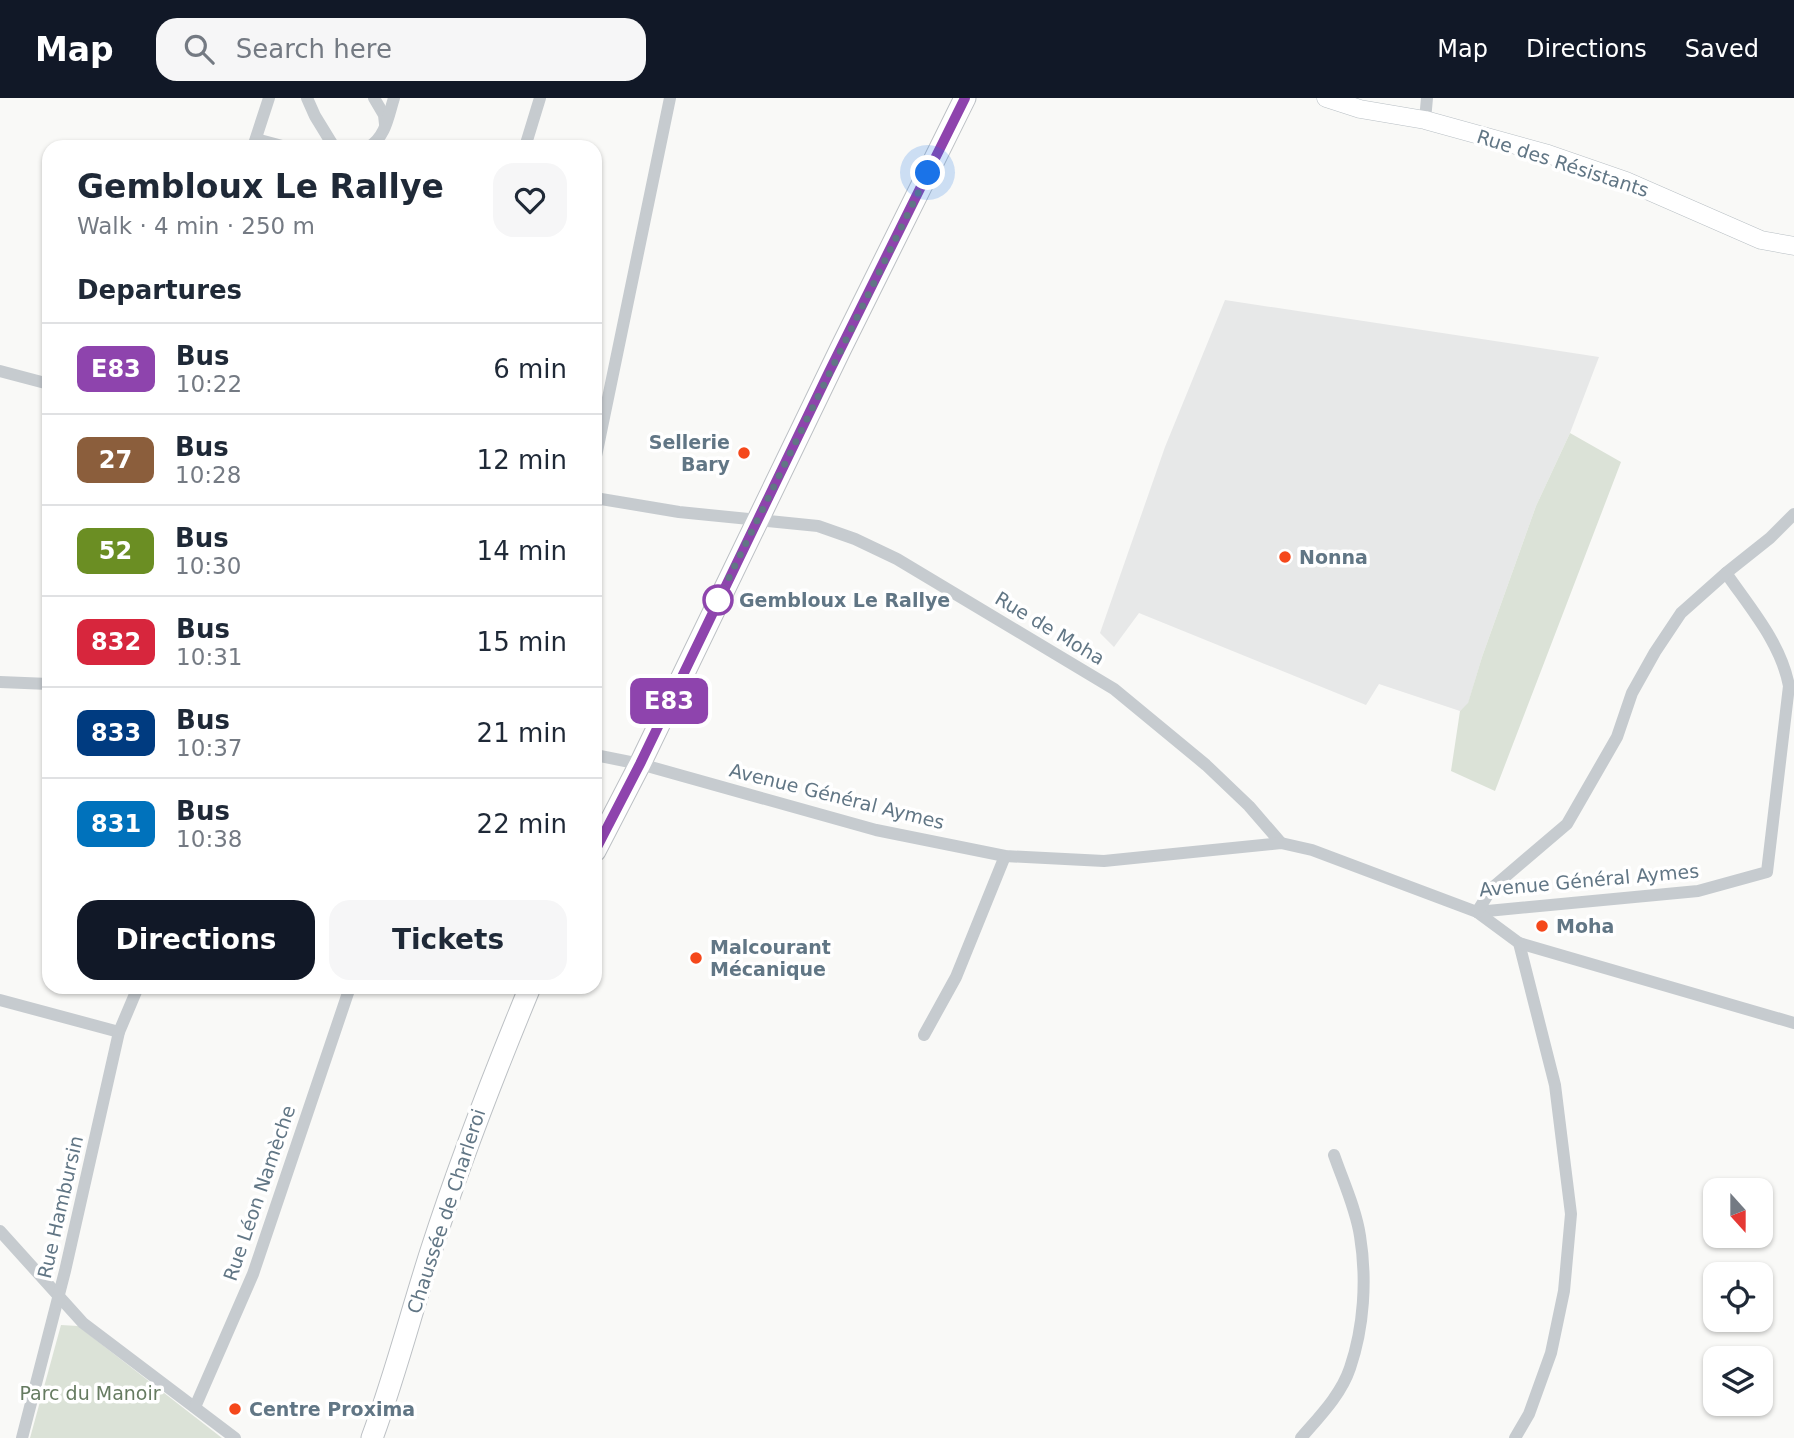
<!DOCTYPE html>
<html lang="en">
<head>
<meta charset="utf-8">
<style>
	body { margin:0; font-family:"DejaVu Sans",sans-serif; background:#f6f6f7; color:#1f2937; height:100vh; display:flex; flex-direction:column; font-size:26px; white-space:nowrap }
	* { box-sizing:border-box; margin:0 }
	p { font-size:23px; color:#747a83 }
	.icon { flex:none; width:38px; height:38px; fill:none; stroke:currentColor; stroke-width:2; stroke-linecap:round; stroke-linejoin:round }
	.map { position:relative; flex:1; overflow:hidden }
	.details { position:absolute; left:42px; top:42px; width:560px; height:854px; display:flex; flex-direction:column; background:#fff; border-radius:21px; box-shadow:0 2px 5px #0004 }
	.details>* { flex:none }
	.badge { padding:0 14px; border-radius:10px; font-size:24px; line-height:46px }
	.needle { width:46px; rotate:159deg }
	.tools { position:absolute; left:1703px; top:1080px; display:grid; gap:14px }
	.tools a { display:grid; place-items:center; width:70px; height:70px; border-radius:14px; background:#fff; box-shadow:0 2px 5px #0004; font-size:35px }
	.you { position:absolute; width:35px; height:35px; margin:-18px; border:5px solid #fff; border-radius:50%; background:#1a73e8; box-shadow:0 0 0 10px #1a73e833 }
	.map>.badge { position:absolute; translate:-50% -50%; box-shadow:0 0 0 4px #fff }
	h2 { padding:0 35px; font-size:26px; line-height:63px }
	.round { display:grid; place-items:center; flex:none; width:74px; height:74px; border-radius:21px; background:#f6f6f7 }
	.overview { display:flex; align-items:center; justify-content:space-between; height:119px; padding:0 35px }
	h1 { font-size:33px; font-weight:700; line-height:52px }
	.primary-button { display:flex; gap:14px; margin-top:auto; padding:14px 35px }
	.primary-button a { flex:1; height:80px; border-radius:21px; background:#111827; color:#fff; font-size:28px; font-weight:700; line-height:80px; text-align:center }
	.primary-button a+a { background:#f6f6f7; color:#1f2937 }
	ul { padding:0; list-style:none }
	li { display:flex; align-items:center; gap:21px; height:91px; padding:0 35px; border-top:2px solid #e0e1e3 }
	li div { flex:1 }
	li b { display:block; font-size:26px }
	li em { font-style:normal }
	li .badge { min-width:77px; font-weight:700; text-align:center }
	header { display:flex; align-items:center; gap:42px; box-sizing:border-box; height:98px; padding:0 35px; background:#111827; color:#fff }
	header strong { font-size:33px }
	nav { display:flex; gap:38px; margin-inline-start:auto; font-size:24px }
	.search { width:490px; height:63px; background:#f6f6f7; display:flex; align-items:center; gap:18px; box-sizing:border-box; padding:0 24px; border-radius:21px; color:#747a83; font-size:26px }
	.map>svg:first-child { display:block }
	.built { fill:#e7e8e8 }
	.green { fill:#dbe2d7 }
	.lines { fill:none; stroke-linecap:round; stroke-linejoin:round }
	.secondary-casing { stroke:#b8bfc4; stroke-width:19 }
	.primary-casing { stroke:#bcc0c4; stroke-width:23 }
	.street { stroke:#c6cbcf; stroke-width:12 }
	.secondary { stroke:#fff; stroke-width:18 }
	.primary { stroke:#fff; stroke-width:21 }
	.line-casing { stroke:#fff; stroke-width:16 }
	.line { stroke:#8e44ad; stroke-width:10 }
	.walk { stroke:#617685; stroke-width:7; stroke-dasharray:0 12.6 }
	.poi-dot { fill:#f5481b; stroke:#fff; stroke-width:2.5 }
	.stop-dot { fill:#fff; stroke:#8e44ad; stroke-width:3.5 }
	.labels { text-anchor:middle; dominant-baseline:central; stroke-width:7; stroke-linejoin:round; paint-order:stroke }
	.street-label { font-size:19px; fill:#617685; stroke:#fff }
	.poi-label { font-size:19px; font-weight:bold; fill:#617685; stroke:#fff; text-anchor:start }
	.stop-label { font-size:19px; font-weight:bold; fill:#617685; stroke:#fff; text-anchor:start }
	.park-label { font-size:19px; fill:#667b61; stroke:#fff }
</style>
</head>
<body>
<header>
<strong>Map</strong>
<div class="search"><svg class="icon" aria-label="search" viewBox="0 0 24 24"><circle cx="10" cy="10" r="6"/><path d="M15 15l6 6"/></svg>Search here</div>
<nav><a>Map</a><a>Directions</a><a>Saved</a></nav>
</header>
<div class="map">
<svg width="1794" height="1340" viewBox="0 0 1794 1340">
	<rect width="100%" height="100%" fill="#f9f9f7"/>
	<polygon class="built" points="1225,202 1599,259 1570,335 1536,408 1482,559 1468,606 1460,613 1379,586 1366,607 1139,515 1114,549 1100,535 1165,349"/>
	<g class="green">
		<polygon points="1570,335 1621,364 1495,693 1451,673 1460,613 1468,605 1482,559 1536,408"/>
		<polygon points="61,1227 78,1228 222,1340 30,1340"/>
	</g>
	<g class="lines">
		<defs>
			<polyline id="secondary" points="1326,0 1360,11 1425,22 1548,56 1626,83 1761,142 1794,148"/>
			<g id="primary">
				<polyline points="595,753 640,666 841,250 965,0"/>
				<path d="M372,1340C395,1278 411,1215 431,1153C460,1063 494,976 530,889"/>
			</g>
		</defs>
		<use href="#secondary" class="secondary-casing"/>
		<use href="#primary" class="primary-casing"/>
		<g class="street">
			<polyline points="307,0 315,18 334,49"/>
			<polyline points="374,0 384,17 385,26"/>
			<polyline points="1425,22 1427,0"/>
			<polyline points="256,41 286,49"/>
			<polyline points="253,49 269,0"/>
			<path d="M369,49C386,38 388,19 394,0"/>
			<polyline points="525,49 540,0"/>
			<polyline points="0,273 49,286"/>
			<polyline points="595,363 670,0"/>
			<polyline points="595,400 679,414 818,428 855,441 897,461 1114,591 1206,667 1249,708 1281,745"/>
			<polyline points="0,584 49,586"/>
			<path d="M595,657L640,666L876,732L1005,758L1104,763L1281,745L1312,752L1477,814L1698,793L1767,774L1789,588C1781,545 1750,510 1726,475"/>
			<polyline points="1477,814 1519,845 1555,987 1571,1116 1564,1193 1551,1255 1529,1316 1515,1340"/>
			<polyline points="1477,814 1492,790 1567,726 1617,639 1632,595 1655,554 1681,515 1726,475 1770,440 1794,416"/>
			<polyline points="1519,845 1794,925"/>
			<polyline points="0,902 119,934"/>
			<polyline points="924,937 956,879 1005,758"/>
			<polyline points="0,1133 83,1225 235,1340"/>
			<polyline points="195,1309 253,1176 350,889"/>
			<polyline points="22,1340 65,1173 119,934 138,889"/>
			<path d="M1301,1340C1319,1319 1341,1297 1350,1270C1364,1229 1367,1181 1360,1138C1356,1111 1343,1083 1334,1057"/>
		</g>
		<use href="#secondary" class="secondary"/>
		<use href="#primary" class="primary"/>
	</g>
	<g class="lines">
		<defs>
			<polyline id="line" points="595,753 640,666 829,274 965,0"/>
		</defs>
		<use href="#line" class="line-casing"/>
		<use href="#line" class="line"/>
		<polyline class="walk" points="718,502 928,75"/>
	</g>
	<g class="poi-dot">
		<circle cx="744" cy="355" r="7"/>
		<circle cx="1285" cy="459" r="7"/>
		<circle cx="1542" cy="828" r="7"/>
		<circle cx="696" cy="860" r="7"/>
		<circle cx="235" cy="1311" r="7"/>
	</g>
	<circle class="stop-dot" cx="718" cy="502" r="14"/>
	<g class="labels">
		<g class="street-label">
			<text transform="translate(1563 65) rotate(18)">Rue des Résistants</text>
			<text transform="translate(1050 530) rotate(31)">Rue de Moha</text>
			<text transform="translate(837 698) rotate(14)">Avenue Général Aymes</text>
			<text transform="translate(1589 782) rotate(-5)">Avenue Général Aymes</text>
			<text transform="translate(259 1095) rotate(-71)">Rue Léon Namèche</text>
			<text transform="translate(60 1109) rotate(-77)">Rue Hambursin</text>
			<text transform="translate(446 1113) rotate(-72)">Chaussée de Charleroi</text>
		</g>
		<g class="poi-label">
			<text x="730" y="344" text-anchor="end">Sellerie<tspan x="730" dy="22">Bary</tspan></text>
			<text x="1299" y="459">Nonna</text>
			<text x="1556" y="828">Moha</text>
			<text x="710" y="849">Malcourant<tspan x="710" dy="22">Mécanique</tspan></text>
			<text x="249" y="1311">Centre Proxima</text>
		</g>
		<g class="stop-label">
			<text x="739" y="502">Gembloux Le Rallye</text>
		</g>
		<g class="park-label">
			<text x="90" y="1295">Parc du Manoir</text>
		</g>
	</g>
</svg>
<div class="tools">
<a><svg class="needle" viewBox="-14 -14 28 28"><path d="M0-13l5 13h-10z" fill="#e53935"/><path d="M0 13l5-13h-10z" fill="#747a83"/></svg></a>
<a><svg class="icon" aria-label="locate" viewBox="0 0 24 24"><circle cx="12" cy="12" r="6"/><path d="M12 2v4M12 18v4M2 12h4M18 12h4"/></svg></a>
<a><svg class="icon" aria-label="layers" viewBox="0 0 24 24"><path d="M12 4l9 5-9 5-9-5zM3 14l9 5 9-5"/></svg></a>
</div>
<div class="you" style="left:928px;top:75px"></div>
<b class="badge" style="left:669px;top:603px;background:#8e44ad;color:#fff">E83</b>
<section class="details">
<div class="overview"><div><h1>Gembloux Le Rallye</h1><p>Walk · 4 min · 250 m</p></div><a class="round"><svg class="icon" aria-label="heart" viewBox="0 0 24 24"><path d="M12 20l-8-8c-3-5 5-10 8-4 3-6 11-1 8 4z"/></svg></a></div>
<h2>Departures</h2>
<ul>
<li><span class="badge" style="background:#8e44ad;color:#fff">E83</span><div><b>Bus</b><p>10:22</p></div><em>6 min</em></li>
<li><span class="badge" style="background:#8b5e3c;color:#fff">27</span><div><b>Bus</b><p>10:28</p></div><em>12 min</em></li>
<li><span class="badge" style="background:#6b8e23;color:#fff">52</span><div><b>Bus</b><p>10:30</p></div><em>14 min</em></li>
<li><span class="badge" style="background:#d7263d;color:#fff">832</span><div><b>Bus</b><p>10:31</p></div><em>15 min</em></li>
<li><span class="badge" style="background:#003b80;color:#fff">833</span><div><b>Bus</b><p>10:37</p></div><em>21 min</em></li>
<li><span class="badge" style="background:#0072bc;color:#fff">831</span><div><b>Bus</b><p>10:38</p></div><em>22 min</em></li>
</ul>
<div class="primary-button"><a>Directions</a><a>Tickets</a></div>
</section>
</div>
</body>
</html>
